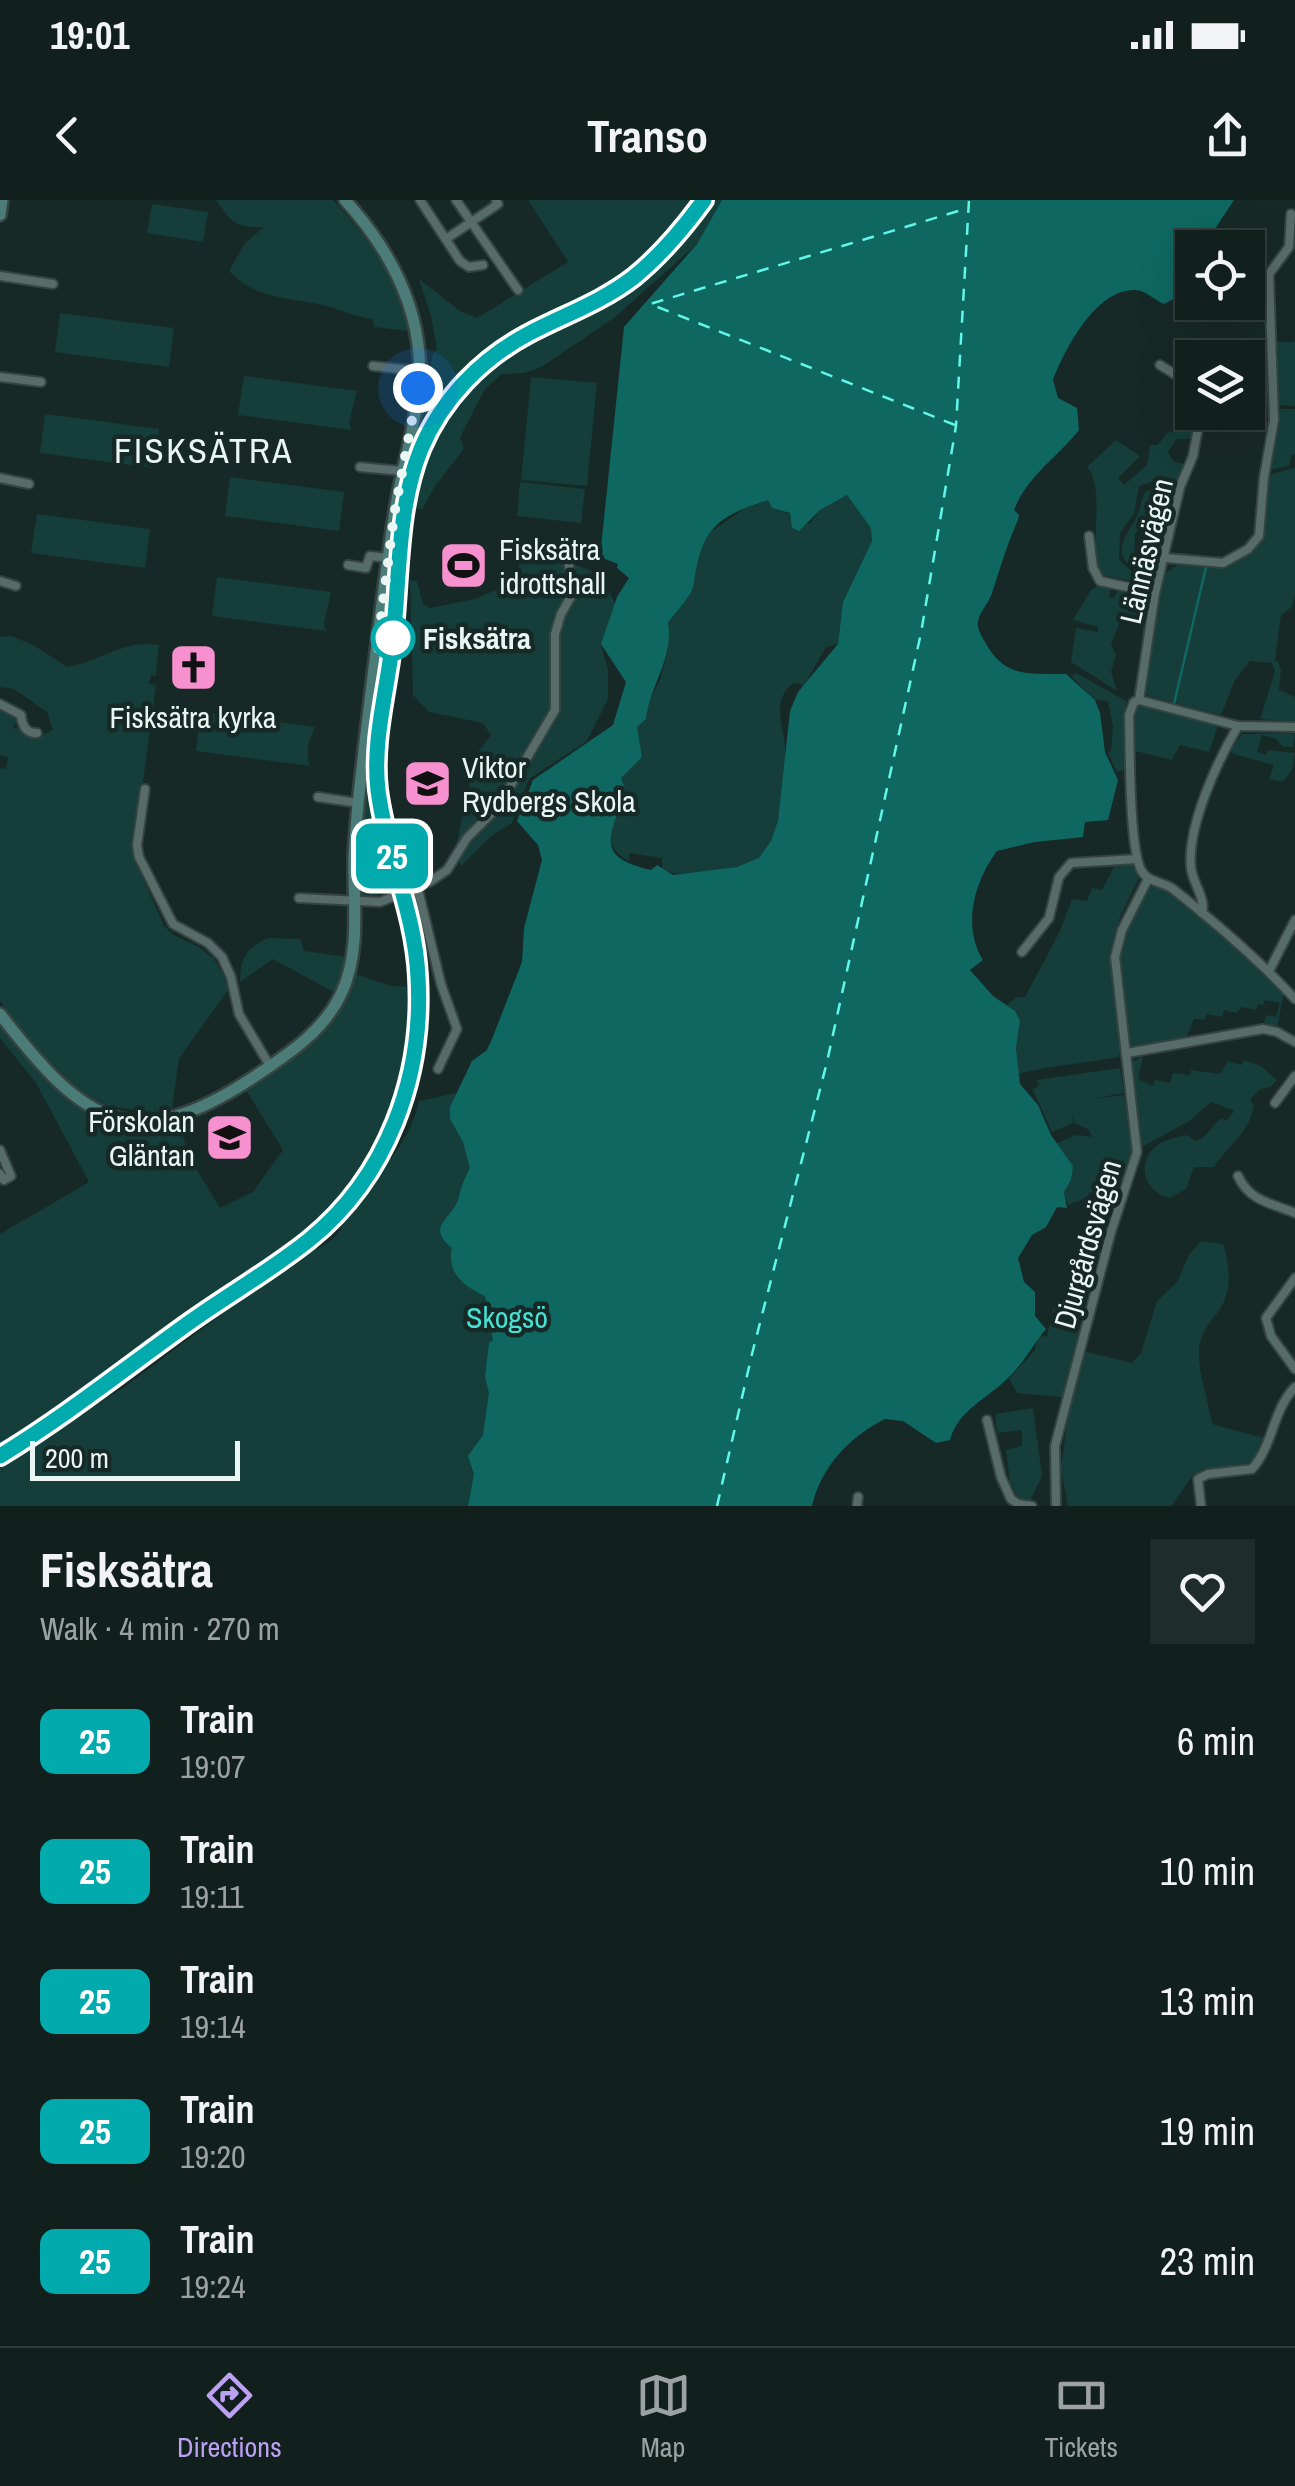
<!DOCTYPE html>
<html lang="en">
<head>
<meta charset="utf-8">
<style>
	body { margin:0; font-family:"Archivo Narrow",sans-serif; background:#1e2c2a; color:#f1f3f6; height:100vh; display:flex; flex-direction:column; font-size:38px; white-space:nowrap }
	* { box-sizing:border-box; margin:0 }
	p { font-size:32px; color:#9ca2a4 }
	.icon { flex:none; width:55px; height:55px; fill:none; stroke:currentColor; stroke-width:2; stroke-linecap:round; stroke-linejoin:round }
	.map { position:relative; height:1306px; overflow:hidden }
	.details { display:flex; flex-direction:column; background:#111f1d; flex:1 }
	.details>* { flex:none }
	.badge { padding:0 20px; border-radius:15px; font-size:35px; line-height:65px }
	.tools { position:absolute; left:1175px; top:30px; display:grid; gap:20px }
	.tools a { display:grid; place-items:center; width:90px; height:90px; border-radius:0px; background:#111f1d; box-shadow:0 10px 40px #0002,0 0 0 2px #303d3b; font-size:50px }
	.scale { position:absolute; left:30px; bottom:25px; width:210px; box-sizing:border-box; padding-left:10px; border:5px solid #eaf6f4; border-top:0; font-size:28px; line-height:35px; white-space:nowrap; color:#eaf6f4; -webkit-text-stroke:8px #172927; paint-order:stroke }
	.you { position:absolute; width:50px; height:50px; margin:-25px; border:8px solid #fff; border-radius:50%; background:#1a73e8; box-shadow:0 0 0 15px #1a73e833 }
	.map>.badge { position:absolute; translate:-50% -50%; box-shadow:0 0 0 5px #fff }
	.round { display:grid; place-items:center; flex:none; width:105px; height:105px; border-radius:0px; background:#1e2c2a }
	.summary { display:flex; align-items:center; justify-content:space-between; height:170px; padding:0 40px }
	h1 { font-size:48px; font-weight:700; line-height:75px }
	ul { padding:0; list-style:none }
	li { display:flex; align-items:center; gap:30px; height:130px; padding:0 40px }
	li div { flex:1 }
	li b { display:block; font-size:38px }
	li em { font-style:normal }
	li .badge { min-width:110px; font-weight:700; text-align:center }
	.status { display:flex; justify-content:space-between; align-items:center; height:70px; padding:0 50px; background:#111f1d; direction:ltr }
	.status svg { height:28px; fill:currentColor }
	header { display:flex; justify-content:space-between; align-items:center; height:130px; padding:0 40px; background:#111f1d; font-size:45px; font-weight:700 }
	.menu { display:flex; justify-content:space-around; align-items:center; height:140px; border-top:2px solid #303d3b; background:#111f1d; font-size:28px; color:#9ca2a4 }
	.menu a { display:grid; justify-items:center; gap:5px }
	.menu .current { color:#bca0f2 }
	.map>svg:first-child { display:block }
	.green { fill:#153d39 }
	.water { fill:#0e6861; fill-rule:evenodd }
	.lines { fill:none; stroke-linecap:round; stroke-linejoin:round }
	.stream { stroke:#0e6861; stroke-width:2.5 }
	.ferry { stroke:#61f7e8; stroke-width:2.5; stroke-dasharray:12 10; stroke-linecap:butt }
	.street-casing { stroke:#354442; stroke-width:12 }
	.secondary-casing { stroke:#354442; stroke-width:16 }
	.street { stroke:#576b68; stroke-width:8 }
	.secondary { stroke:#4c7c77; stroke-width:11 }
	.rail-casing { stroke:#b7c4c2; stroke-width:6 }
	.rail { stroke:#172927; stroke-width:2.5; stroke-dasharray:8; stroke-linecap:butt }
	.line-casing { stroke:#fff; stroke-width:22 }
	.line { stroke:#00aaad; stroke-width:15 }
	.walk { stroke:#eaf6f4; stroke-width:10; stroke-dasharray:0 18 }
	.stop-dot { fill:#fff; stroke:#00aaad; stroke-width:5 }
	.labels { text-anchor:middle; dominant-baseline:central; stroke-width:9; stroke-linejoin:round; paint-order:stroke }
	.poi-label { font-size:30px; fill:#eaf6f4; stroke:#172927; text-anchor:start }
	.street-label { font-size:30px; fill:#eaf6f4; stroke:#172927 }
	.stop-label { font-size:30px; font-weight:bold; fill:#eaf6f4; stroke:#172927; text-anchor:start }
	.park-label { font-size:30px; fill:#46e1d3; stroke:#172927 }
	.quarter-label { font-size:35px; letter-spacing:2.5px; fill:#eaf6f4; stroke:#172927 }
</style>
</head>
<body>
<div class="status"><b>19:01</b><svg viewBox="0 0 49 12"><path d="M0 12V9h3v3zM5 12V6h3v6zM10 12V3h3v9zM15 12V0h3v12zM26 1h20v11H26zM47 4h2v5h-2z"/></svg></div>
<header><svg class="icon" aria-label="back" viewBox="0 0 24 24"><path d="M15 5l-7 7 7 7"/></svg>Transo<svg class="icon" aria-label="share" viewBox="0 0 24 24"><path d="M12 15V3M7 8l5-5 5 5M5 13v7h14v-7"/></svg></header>
<div class="map">
<svg width="1295" height="1306" viewBox="0 0 1295 1306">
	<rect width="100%" height="100%" fill="#172927"/>
	<g class="green">
		<path d="M216,0H333C366,37 405,80 409,131L374,127L373,119C358,117 347,113 334,108C295,96 261,104 229,71L245,43L264,27C234,28 232,22 216,0Z"/>
		<path d="M528,0H699C677,28 656,58 626,78C594,100 558,113 524,131C471,159 435,208 412,262L433,154L437,149L431,116L419,79L460,111L477,118L568,62Z"/>
		<path d="M708,0H722L697,44L614,118L543,166L525,173L502,174L485,189L460,237L464,249L435,286L422,310L410,306C427,229 458,176 529,138C563,120 598,106 631,85C662,63 685,30 708,0Z"/>
		<polygon points="152,4 208,12 203,42 147,33"/>
		<polygon points="60,113 174,128 169,167 55,152"/>
		<polygon points="1275,142 1295,142 1295,206 1277,205"/>
		<polygon points="244,176 357,191 349,223 352,230 238,215"/>
		<polygon points="531,177 597,183 587,286 521,280"/>
		<polygon points="1278,209 1295,209 1295,255 1292,254 1289,266 1269,270"/>
		<polygon points="45,214 159,229 154,268 40,253"/>
		<path d="M1192,227L1196,230L1193,239H1177L1168,252L1173,261L1187,265L1178,285L1158,280L1139,286L1134,314L1120,333L1119,360L1134,373V381L1101,375C1088,345 1106,287 1087,267L1116,240L1140,256L1118,278L1124,285L1147,265L1150,245H1158L1167,233Z"/>
		<polygon points="1295,268 1295,395 1292,407 1281,415 1275,461 1278,462 1281,470 1279,490 1295,497 1295,522 1260,519 1275,472 1272,463 1250,461 1235,480 1221,515 1149,496 1145,494 1145,482 1164,374 1182,362 1213,366 1250,351 1259,343 1265,330 1267,275"/>
		<polygon points="230,277 344,292 339,331 225,316"/>
		<polygon points="520,282 585,289 581,323 517,316"/>
		<path d="M1158,288L1175,294L1156,383H1138L1140,338H1150V332L1143,326L1135,334L1134,369C1110,352 1127,336 1137,316C1141,308 1140,300 1146,292Z"/>
		<path d="M847,295L872,328V341L843,402L838,444L826,447L804,485L793,483C771,502 783,522 785,547C786,576 783,638 759,658C748,667 728,668 715,670C696,672 678,677 662,670V658L629,653V661C588,639 627,614 620,578L642,557L637,527L646,519L648,503L660,480L668,449V423L691,390L693,371L706,335L751,304L768,300L772,308L790,314L792,328L810,323L820,310Z"/>
		<polygon points="37,314 150,329 145,368 31,353"/>
		<polygon points="519,356 564,360 599,374 616,405 601,445 608,470 608,499 587,541 529,579 512,623 491,636 461,666 455,651 475,556 491,535 483,523 429,512 413,495 410,380 417,381 423,404 430,408 475,399 519,380"/>
		<polygon points="217,377 331,392 324,424 326,431 212,416"/>
		<polygon points="1100,384 1112,386 1109,397 1114,398 1118,389 1123,388 1152,397 1146,433 1142,426 1120,422 1111,444 1116,455 1111,472 1117,491 1071,462 1076,428 1098,432 1098,427 1073,420 1091,390"/>
		<path d="M12,436L35,446L67,467C100,462 123,439 159,445L156,476L151,475L149,484L156,485L133,656L164,726L174,735L199,747L214,759L225,778L228,790L179,859L171,915L108,906L81,892L34,847L0,801V568L6,569L8,558L0,555V510H6L15,519L9,511L20,515L12,529L21,526C33,536 39,537 53,530L47,512L14,489L0,487V437Z"/>
		<polygon points="1076,473 1126,501 1124,518 1127,569 1117,572 1108,553 1111,551 1113,526 1108,501 1095,500 1071,476"/>
		<polygon points="1144,505 1219,523 1209,552 1180,545 1172,560 1135,551 1133,512 1137,507"/>
		<path d="M201,512L315,527C309,539 305,553 310,566L196,551Z"/>
		<polygon points="1295,533 1293,547 1283,547 1276,539 1262,535 1257,552 1266,555 1268,550 1295,553 1292,570 1283,582 1269,579 1274,565 1233,554 1231,550 1242,534"/>
		<polygon points="368,561 378,633 397,690 365,699 356,690"/>
		<path d="M1116,663L1134,664L1139,678L1120,717L1110,752L1121,850L1119,857C1084,864 1052,865 1017,874L1016,848L1020,821L1007,805L1017,797H1025L1060,731L1072,699L1087,701L1092,688L1102,690Z"/>
		<path d="M1154,685C1176,689 1266,771 1284,792L1277,828L1264,822L1266,815L1276,817L1280,803L1265,800L1263,805L1258,804L1256,810L1241,807L1237,813L1224,810L1222,817L1207,814L1204,820L1194,819L1186,838L1131,846L1118,766L1120,741L1146,690Z"/>
		<path d="M268,738L300,739L304,751L346,757L335,793L273,759L240,782C241,758 245,749 268,738Z"/>
		<path d="M355,774L391,786L411,787C407,859 395,930 349,988C311,1038 232,1082 181,1119C121,1163 64,1210 0,1248V1034L89,982L36,883L0,838V822C60,897 77,932 180,926L189,957L220,1008L253,992L283,950L246,890C292,857 336,830 355,774Z"/>
		<path d="M1143,856L1138,879L1153,886L1155,880L1170,883L1173,873L1190,875L1191,870L1220,874L1228,861L1242,865L1244,860L1261,866L1277,880L1271,887L1260,889L1250,900L1254,905C1249,935 1229,943 1214,967H1194L1186,989L1170,998C1146,993 1135,966 1155,947C1163,940 1176,937 1187,935L1196,941C1207,938 1212,925 1221,918L1227,921L1234,911L1211,902L1191,920L1142,947L1132,862Z"/>
		<path d="M619,858L650,1306H0V1265L123,1188L292,1062C305,1053 322,1048 333,1039C342,1032 343,1021 349,1013C375,975 409,947 419,901Z"/>
		<polygon points="1120,868 1124,893 1091,899 1124,895 1130,939 1134,942 1116,1003 1107,1002 1090,992 1088,997 1068,1005 1064,992 1073,966 1057,943 1076,935 1092,937 1088,929 1074,923 1072,915 1073,923 1052,932 1033,890 1039,885 1037,880"/>
		<path d="M1201,1041L1223,1044C1230,1065 1233,1093 1218,1112C1208,1125 1199,1135 1199,1154C1199,1176 1209,1202 1212,1224L1267,1239L1253,1262L1194,1274L1171,1306H1068L1061,1269L1070,1198L1017,1193L1009,1179L1035,1150L1037,1137L1047,1136L1055,1101L1084,1104L1077,1139L1083,1151L1132,1163L1141,1153L1157,1101L1177,1082L1189,1055Z"/>
		<polygon points="1033,1208 1042,1276 1030,1301 1019,1299 1010,1282 1006,1250 1022,1246 1022,1230 997,1233 995,1214"/>
	</g>
	<path class="water" d="M722,0H1234L1213,32V47L1192,48V89L1164,104C1154,100 1147,91 1136,90C1096,88 1065,149 1053,180L1058,198L1077,208L1079,230C1058,257 1027,276 1014,310L1019,315L1018,320C1007,344 1000,369 992,393C989,403 980,411 978,421C977,429 981,435 985,442C1005,479 1029,473 1066,474L1095,500L1100,513L1105,552L1118,580L1108,620L1085,622L1083,637L1035,642L997,651C974,682 962,727 983,760L970,770L993,796L1015,811L1020,821L1016,848L1020,884L1038,905L1051,935L1073,966L1071,980L1064,992L1067,1008L1057,1007L1046,1027L1032,1035L1018,1058L1024,1082L1035,1092V1116L1046,1129C1034,1143 1024,1163 1008,1178C987,1199 958,1210 950,1240L936,1243L903,1221L885,1219C849,1237 821,1267 812,1306H468L474,1274L468,1256L483,1235L489,1193L485,1177L489,1143L493,1140L485,1096C464,1087 446,1072 452,1048C425,1026 452,1019 458,1000C461,988 464,979 470,968L463,942L450,919V907L472,861L487,850L492,839L522,762L524,728L542,660L538,645L517,621L533,580L613,525L626,482L601,444L617,397L629,378L617,368L618,364L600,357L624,127L697,44ZM847,295L871,328L872,341L843,402L838,444L798,492L790,511L778,621L771,641L759,658L737,667L673,675L657,665L651,670C588,656 615,631 625,589L621,578L642,557L637,527L646,519C650,485 674,458 668,423C676,411 693,396 694,382C702,328 716,317 768,300L772,308L790,313L792,328L799,331L820,310Z"/>
	<g class="lines">
		<polyline class="stream" points="1174,504 1206,367"/>
		<g class="ferry">
			<polyline points="955,225 650,104 965,9"/>
			<polyline points="717,1306 752,1154 827,862 921,433 956,226 969,0"/>
		</g>
		<defs>
			<g id="street">
				<polyline points="420,0 460,61 469,67 483,65"/>
				<polyline points="456,0 518,90"/>
				<polyline points="446,39 498,4 496,0"/>
				<polyline points="0,76 53,84"/>
				<polyline points="1160,165 1192,185"/>
				<polyline points="373,166 419,171"/>
				<polyline points="0,177 41,182"/>
				<polyline points="360,267 402,271"/>
				<polyline points="0,278 29,284"/>
				<polyline points="1089,336 1093,368 1100,381 1155,393"/>
				<polyline points="1166,358 1223,363 1248,349 1259,336 1264,277 1274,220 1269,74 1289,47 1291,14"/>
				<polyline points="348,365 366,368 370,356 388,358"/>
				<polyline points="0,381 16,386"/>
				<path d="M1139,500L1134,502L1129,515C1130,548 1129,645 1141,670C1148,683 1162,681 1173,689C1216,723 1258,759 1295,799"/>
				<polyline points="1139,500 1155,393 1180,287 1193,256 1201,212"/>
				<polyline points="1139,500 1238,526 1295,527"/>
				<path d="M0,504L21,515C22,525 26,534 37,533"/>
				<polyline points="145,589 137,645 139,657 173,724 208,743 222,757 231,777 239,814 270,866"/>
				<polyline points="318,597 358,603"/>
				<polyline points="405,636 441,784 457,829 438,869"/>
				<polyline points="299,698 380,702 431,681 447,670 467,638 498,607 555,510 555,434 561,414 573,393 567,353"/>
				<path d="M1202,713C1206,698 1193,684 1191,668C1187,626 1217,562 1238,526"/>
				<polyline points="1022,752 1049,718 1059,677 1071,663 1137,659"/>
				<polyline points="1269,771 1295,720"/>
				<polyline points="1127,853 1263,829 1277,832 1295,842"/>
				<polyline points="1275,903 1295,876"/>
				<polyline points="0,950 11,976 4,980 0,974"/>
				<path d="M1238,976C1250,1002 1272,1003 1295,1013"/>
				<polyline points="1295,1078 1266,1118 1271,1136 1295,1169"/>
				<polyline points="987,1220 1001,1277 1011,1299 1018,1304 1032,1306"/>
				<polyline points="857,1306 858,1297"/>
				<polyline points="1056,1306 1055,1246 1111,1032 1137,952 1115,757 1122,730 1148,679"/>
				<path d="M1201,1306L1198,1279L1208,1274L1252,1269C1274,1244 1272,1211 1295,1187"/>
			</g>
			<g id="secondary">
				<polyline points="0,15 2,0"/>
				<path d="M0,814C83,922 132,959 257,875C290,853 325,830 342,792C361,750 353,701 354,657C357,597 366,536 373,476C380,421 386,366 395,311C403,260 423,206 419,154C414,95 384,43 345,0"/>
			</g>
		</defs>
		<use href="#street" class="street-casing"/>
		<use href="#secondary" class="secondary-casing"/>
		<use href="#street" class="street"/>
		<use href="#secondary" class="secondary"/>
		<defs>
			<path id="rail" d="M0,1256C64,1217 122,1171 183,1127C224,1097 269,1072 309,1040C387,977 424,877 419,777C415,712 386,654 378,590C372,540 387,488 393,438C400,376 397,308 421,249C442,199 481,159 528,134C564,115 602,102 634,77C661,55 683,29 704,0"/>
		</defs>
		<use href="#rail" class="rail-casing"/>
		<use href="#rail" class="rail"/>
	</g>
	<g class="lines">
		<defs>
			<path id="line" d="M0,1256C64,1217 122,1171 183,1127C224,1097 269,1072 309,1040C387,977 424,877 418,777C415,712 386,653 378,590C372,540 388,488 393,438C400,376 397,308 421,249C442,199 481,159 528,134C564,115 602,102 634,77C661,55 683,29 704,0"/>
		</defs>
		<use href="#line" class="line-casing"/>
		<use href="#line" class="line"/>
		<polyline class="walk" points="393,438 377,450 394,315 418,188"/>
	</g>
	<defs>
		<symbol id="stadium-square" viewBox="-11 -11 22 22"><rect x="-9" y="-9" width="18" height="18" rx="4" fill="#f790ce" stroke="#172927"/><path d="M0-5a6.5 5 0 1 0 0 10a6.5 5 0 1 0 0-10ZM-3.5-1.8h7v3.6h-7Z" fill="#111"/></symbol>
		<symbol id="church-square" viewBox="-11 -11 22 22"><rect x="-9" y="-9" width="18" height="18" rx="4" fill="#f790ce" stroke="#172927"/><path d="M-1.2-6h2.4v3.5h3.3v2.4h-3.3V6h-2.4V-.1h-3.3v-2.4h3.3Z" fill="#111"/></symbol>
		<symbol id="school-square" viewBox="-11 -11 22 22"><rect x="-9" y="-9" width="18" height="18" rx="4" fill="#f790ce" stroke="#172927"/><path d="M0-5L7-2L0 1L-7-2ZM-4 1L0 2.5L4 1V4Q0 6-4 4Z" fill="#111"/></symbol>
	</defs>
	<g fill-rule="evenodd">
		<use href="#stadium-square" x="436" y="338" width="55" height="55"/>
		<use href="#church-square" x="166" y="440" width="55" height="55"/>
		<use href="#school-square" x="400" y="556" width="55" height="55"/>
		<use href="#school-square" x="202" y="910" width="55" height="55"/>
	</g>
	<circle class="stop-dot" cx="393" cy="438" r="20"/>
	<g class="labels">
		<g class="poi-label">
			<text x="499" y="349">Fisksätra<tspan x="499" dy="34">idrottshall</tspan></text>
			<text x="193" y="517" text-anchor="middle">Fisksätra kyrka</text>
			<text x="462" y="567">Viktor<tspan x="462" dy="34">Rydbergs Skola</tspan></text>
			<text x="195" y="921" text-anchor="end">Förskolan<tspan x="195" dy="34">Gläntan</tspan></text>
		</g>
		<g class="street-label">
			<text transform="translate(1146 351) rotate(-77)">Lännäsvägen</text>
			<text transform="translate(1087 1044) rotate(-74)">Djurgårdsvägen</text>
		</g>
		<g class="stop-label">
			<text x="423" y="438">Fisksätra</text>
		</g>
		<g class="park-label">
			<text x="507" y="1117">Skogsö</text>
		</g>
		<g class="quarter-label">
			<text x="204" y="250">FISKSÄTRA</text>
		</g>
	</g>
</svg>
<div class="tools">
<a><svg class="icon" aria-label="locate" viewBox="0 0 24 24"><circle cx="12" cy="12" r="6"/><path d="M12 2v4M12 18v4M2 12h4M18 12h4"/></svg></a>
<a><svg class="icon" aria-label="layers" viewBox="0 0 24 24"><path d="M12 4l9 5-9 5-9-5zM3 14l9 5 9-5"/></svg></a>
</div>
<div class="scale">200 m</div>
<div class="you" style="left:418px;top:188px"></div>
<b class="badge" style="left:392px;top:656px;background:#00aaad;color:#fff">25</b>
</div>
<section class="details">
<div class="summary"><div><h1>Fisksätra</h1><p>Walk · 4 min · 270 m</p></div><a class="round"><svg class="icon" aria-label="heart" viewBox="0 0 24 24"><path d="M12 20l-8-8c-3-5 5-10 8-4 3-6 11-1 8 4z"/></svg></a></div>
<ul>
<li><span class="badge" style="background:#00aaad;color:#fff">25</span><div><b>Train</b><p>19:07</p></div><em>6 min</em></li>
<li><span class="badge" style="background:#00aaad;color:#fff">25</span><div><b>Train</b><p>19:11</p></div><em>10 min</em></li>
<li><span class="badge" style="background:#00aaad;color:#fff">25</span><div><b>Train</b><p>19:14</p></div><em>13 min</em></li>
<li><span class="badge" style="background:#00aaad;color:#fff">25</span><div><b>Train</b><p>19:20</p></div><em>19 min</em></li>
<li><span class="badge" style="background:#00aaad;color:#fff">25</span><div><b>Train</b><p>19:24</p></div><em>23 min</em></li>
</ul>
</section>
<nav class="menu">
<a class="current"><svg class="icon" aria-label="directions" viewBox="0 0 24 24"><path d="M12 3l9 9-9 9-9-9zM9 14v-3h6M13 9l2 2-2 2"/></svg>Directions</a>
<a><svg class="icon" aria-label="map" viewBox="0 0 24 24"><path d="M3 6l6-2 6 2 6-2v14l-6 2-6-2-6 2zM9 4v14M15 6v14"/></svg>Map</a>
<a><svg class="icon" aria-label="tickets" viewBox="0 0 24 24"><path d="M3 7h18v10H3zM15 7v10"/></svg>Tickets</a>
</nav>
</body>
</html>
